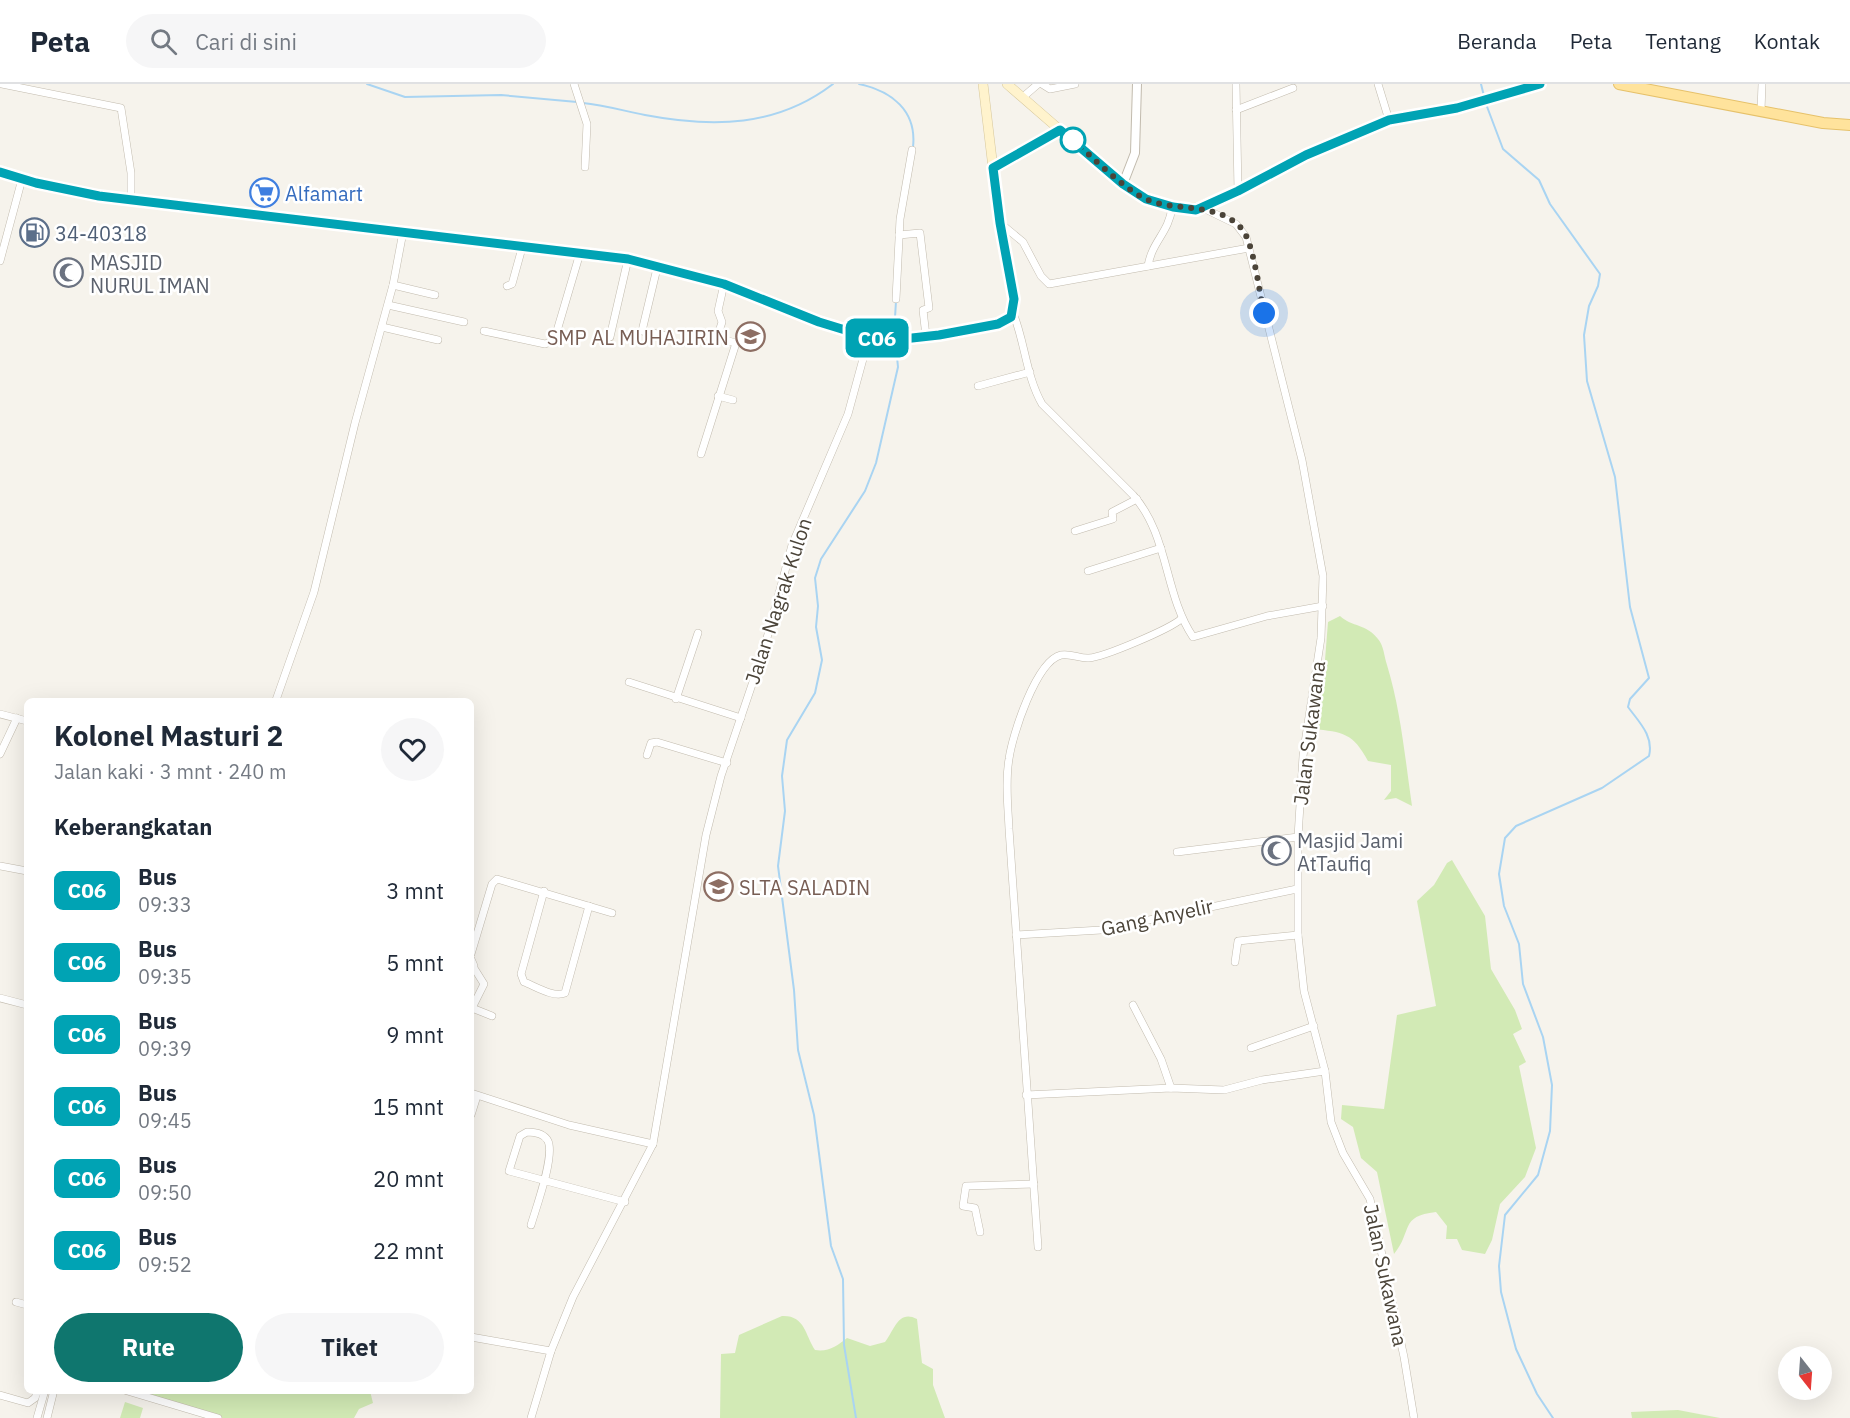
<!DOCTYPE html>
<html lang="id">
<head>
<meta charset="utf-8">
<style>
	body { margin:0; font-family:"IBM Plex Sans",sans-serif; background:#f6f6f7; color:#1f2937; height:100vh; display:flex; flex-direction:column; font-size:22px; white-space:nowrap }
	* { box-sizing:border-box; margin:0 }
	p { font-size:20px; color:#747a83 }
	.icon { flex:none; width:33px; height:33px; fill:none; stroke:currentColor; stroke-width:2; stroke-linecap:round; stroke-linejoin:round }
	.map { position:relative; flex:1; overflow:hidden }
	.sheet { position:absolute; left:24px; top:614px; width:450px; height:696px; display:flex; flex-direction:column; background:#fff; border-radius:9px; box-shadow:0 6px 24px #0002 }
	.sheet>* { flex:none }
	.badge { padding:0 12px; border-radius:9px; font-size:21px; line-height:39px }
	.needle { width:39px; rotate:163deg }
	.fabs { position:absolute; left:1778px; top:1262px; display:grid; gap:12px }
	.fabs a { display:grid; place-items:center; width:54px; height:54px; border-radius:50%; background:#fff; box-shadow:0 6px 24px #0002; font-size:30px }
	.you { position:absolute; width:30px; height:30px; margin:-15px; border:4px solid #fff; border-radius:50%; background:#1a73e8; box-shadow:0 0 0 9px #1a73e833 }
	.map>.badge { position:absolute; translate:-50% -50%; box-shadow:0 0 0 3px #fff }
	h2 { padding:0 30px; font-size:22px; line-height:54px }
	.round { display:grid; place-items:center; flex:none; width:63px; height:63px; border-radius:32px; background:#f6f6f7 }
	.overview { display:flex; align-items:center; justify-content:space-between; height:102px; padding:0 30px }
	h1 { font-size:28px; font-weight:700; line-height:45px }
	.cta { display:flex; gap:12px; margin-top:auto; padding:12px 30px }
	.cta a { flex:1; height:69px; border-radius:36px; background:#0f766e; color:#fff; font-size:24px; font-weight:700; line-height:69px; text-align:center }
	.cta a+a { background:#f6f6f7; color:#1f2937 }
	ul { padding:0; list-style:none }
	li { display:flex; align-items:center; gap:18px; height:72px; padding:0 30px }
	li div { flex:1 }
	li b { display:block; font-size:22px }
	li em { font-style:normal }
	li .badge { min-width:66px; font-weight:700; text-align:center }
	header { display:flex; align-items:center; gap:36px; box-sizing:border-box; height:84px; padding:0 30px; background:#fff; border-bottom:2px solid #e0e1e3 }
	header strong { font-size:28px }
	nav { display:flex; gap:33px; margin-inline-start:auto; font-size:21px }
	.search { width:420px; height:54px; background:#f6f6f7; display:flex; align-items:center; gap:15px; box-sizing:border-box; padding:0 21px; border-radius:33px; color:#747a83; font-size:22px }
	.map>svg:first-child { display:block }
	.green { fill:#d2eab5 }
	.lines { fill:none; stroke-linecap:round; stroke-linejoin:round }
	.stream { stroke:#a9d4f2; stroke-width:2 }
	.minor-casing { stroke:#c2bbae; stroke-width:8 }
	.tertiary-casing { stroke:#c2bbae; stroke-width:10 }
	.secondary-casing { stroke:#d6c79b; stroke-width:10 }
	.primary-casing { stroke:#e6c16a; stroke-width:12 }
	.minor { stroke:#fff; stroke-width:7 }
	.tertiary { stroke:#fff; stroke-width:8 }
	.secondary { stroke:#fff3cd; stroke-width:9 }
	.primary { stroke:#ffe39c; stroke-width:10 }
	.line-casing { stroke:#fff; stroke-width:14 }
	.line { stroke:#00a3b4; stroke-width:9 }
	.walk { stroke:#4b4439; stroke-width:6; stroke-dasharray:0 10.8 }
	.stop-dot { fill:#fff; stroke:#00a3b4; stroke-width:3 }
	.labels { text-anchor:middle; dominant-baseline:central; stroke-width:5; stroke-linejoin:round; paint-order:stroke }
	.shop-label { font-size:20px; fill:#366cbe; stroke:#fff; text-anchor:start }
	.service-label { font-size:20px; fill:#4e5e75; stroke:#fff; text-anchor:start }
	.worship-label { font-size:20px; fill:#5b616d; stroke:#fff; text-anchor:start }
	.education-label { font-size:20px; fill:#785e54; stroke:#fff; text-anchor:end }
	.street-label { font-size:20px; fill:#4b4439; stroke:#fff }
</style>
</head>
<body>
<header>
<strong>Peta</strong>
<div class="search"><svg class="icon" aria-label="search" viewBox="0 0 24 24"><circle cx="10" cy="10" r="6"/><path d="M15 15l6 6"/></svg>Cari di sini</div>
<nav><a>Beranda</a><a>Peta</a><a>Tentang</a><a>Kontak</a></nav>
</header>
<div class="map">
<svg width="1850" height="1334" viewBox="0 0 1850 1334">
	<rect width="100%" height="100%" fill="#f6f3ec"/>
	<g class="green">
		<path d="M1340,532C1352,543 1367,540 1378,555C1384,562 1384,572 1387,581C1401,627 1405,674 1412,722L1396,714L1384,716L1391,707V681L1368,677C1353,649 1343,648 1313,645L1325,576L1328,538Z"/>
		<path d="M1452,776L1485,832L1491,885L1515,926L1522,945L1513,950L1526,978L1519,982L1536,1064L1525,1093L1500,1120L1492,1156L1485,1170L1462,1166L1457,1155H1446L1447,1142L1436,1128C1399,1132 1413,1147 1394,1170L1377,1088L1361,1074L1353,1043L1341,1035L1342,1021L1384,1025L1397,931L1436,922L1417,817L1434,801L1447,779Z"/>
		<path d="M782,1232C805,1231 805,1251 815,1266C829,1268 837,1262 847,1254L870,1262L885,1258C894,1247 898,1225 917,1235L922,1279L933,1285V1301L945,1334H720L721,1270L735,1269L739,1251Z"/>
		<polygon points="140,1307 370,1307 373,1319 359,1325 354,1334 216,1334 216,1331"/>
		<polygon points="125,1318 143,1324 140,1334 120,1334"/>
		<polygon points="1678,1326 1720,1334 1632,1334 1631,1328"/>
	</g>
	<g class="lines">
		<g class="stream">
			<polyline points="367,0 405,13 501,11 577,18"/>
			<path d="M859,0C892,7 917,27 913,63"/>
			<polyline points="1481,0 1484,12"/>
			<path d="M583,19C604,21 624,27 645,31C713,44 777,43 833,0"/>
			<path d="M1486,20L1503,65L1539,96L1550,120L1600,190L1598,202L1589,222L1584,251L1587,297L1615,393L1630,523L1649,594L1630,615L1628,623C1639,638 1654,652 1649,672L1602,704L1516,742L1505,754L1499,790L1504,822L1519,860L1523,900L1543,953L1552,1001L1550,1047L1538,1091L1505,1131L1499,1182L1501,1208L1516,1265L1537,1310L1553,1334"/>
			<polyline points="894,250 896,217"/>
			<polyline points="856,1334 844,1261 843,1195 831,1162 814,1031 798,966 794,906 778,782 785,727 782,692 787,656 815,609 822,576 816,543 818,522 815,494 821,475 865,407 876,379 898,283 896,263"/>
		</g>
		<defs>
			<g id="minor">
				<polyline points="2,0 121,24 131,89 131,116"/>
				<polyline points="574,0 587,40 585,83"/>
				<polyline points="1042,0 1050,5 1075,0"/>
				<polyline points="1236,0 1238,107"/>
				<polyline points="1378,0 1389,36"/>
				<polyline points="1023,13 1038,0"/>
				<polyline points="1236,26 1293,4"/>
				<polyline points="1761,26 1762,0"/>
				<polyline points="1203,124 1236,140 1246,153 1302,376 1323,492 1321,554 1303,672 1298,753 1298,851 1304,907 1325,987 1331,1038 1343,1069 1370,1115 1404,1273 1414,1334"/>
				<polyline points="1000,139 1023,158 1041,192 1049,200 1249,164"/>
				<polyline points="899,151 920,149 929,224 923,226 926,252"/>
				<polyline points="0,177 22,95"/>
				<polyline points="658,180 642,247 668,252"/>
				<path d="M1148,182C1152,157 1169,149 1172,123"/>
				<polyline points="393,201 435,211"/>
				<polyline points="507,202 512,200 522,164"/>
				<polyline points="896,215 900,135 912,66"/>
				<polyline points="388,221 464,238"/>
				<path d="M1013,229C1025,258 1026,292 1042,320L1133,411C1169,451 1164,510 1193,553L1267,532L1323,522"/>
				<polyline points="382,243 438,256"/>
				<polyline points="484,247 545,260 554,257 580,169"/>
				<polyline points="610,253 628,175"/>
				<polyline points="978,302 1030,288"/>
				<polyline points="718,312 733,316"/>
				<polyline points="701,370 736,259 717,254 722,238 718,227 724,200"/>
				<polyline points="1075,447 1113,435 1112,428 1137,415"/>
				<polyline points="1088,487 1161,464"/>
				<polyline points="629,598 741,634"/>
				<polyline points="676,615 698,549"/>
				<polyline points="276,616 314,508 355,339 393,201 403,148"/>
				<polyline points="0,630 27,637"/>
				<polyline points="0,670 17,634"/>
				<polyline points="647,671 651,659 657,658 727,679"/>
				<polyline points="1177,768 1298,753"/>
				<polyline points="0,782 27,787"/>
				<path d="M544,807L521,890L524,898C535,902 553,914 565,909L589,822"/>
				<polyline points="1016,851 1101,846 1297,805"/>
				<polyline points="471,870 492,800 497,795 612,829"/>
				<polyline points="471,875 474,882 471,887"/>
				<polyline points="1235,878 1238,857 1298,851"/>
				<polyline points="0,914 27,921"/>
				<polyline points="1133,921 1161,975 1171,1004"/>
				<polyline points="472,924 484,900 474,884"/>
				<polyline points="471,927 472,924 492,932"/>
				<polyline points="1251,964 1314,942"/>
				<polyline points="471,1009 569,1041 653,1060"/>
				<polyline points="1026,1011 1171,1004 1224,1006 1262,996 1325,987"/>
				<polyline points="471,1031 477,1012"/>
				<path d="M531,1141C536,1124 555,1072 548,1057C544,1049 535,1048 527,1048L520,1052L509,1087L625,1118"/>
				<polyline points="980,1148 975,1124 963,1122 966,1102 1034,1100"/>
				<path d="M1038,1163L1009,745C1008,722 1005,698 1009,675C1012,652 1036,577 1061,571C1071,569 1080,575 1089,574C1104,573 1170,545 1181,535"/>
				<polyline points="16,1218 27,1221"/>
				<polyline points="471,1253 551,1267"/>
				<polyline points="124,1306 218,1334"/>
				<polyline points="0,1311 28,1319 35,1314 38,1306"/>
				<polyline points="37,1334 45,1306"/>
				<polyline points="47,1334 54,1306"/>
				<polyline points="531,1334 551,1267 573,1213 653,1060 706,751 721,692 764,565 792,461 848,330 869,253"/>
			</g>
			<polyline id="tertiary" points="1123,100 1135,69 1137,0"/>
			<g id="secondary">
				<polyline points="983,0 993,84"/>
				<polyline points="1007,0 1060,46"/>
			</g>
			<g id="primary">
				<polyline points="1619,0 1823,39 1850,41"/>
				<polyline points="0,88 36,99 99,112 628,175 724,200 819,238 869,253 894,256 939,251 998,240 1011,233 1014,215 1000,139 993,84 1060,46 1123,100 1146,115 1172,123 1196,125 1238,107 1306,71 1389,36 1457,24 1540,0"/>
			</g>
		</defs>
		<use href="#minor" class="minor-casing"/>
		<use href="#tertiary" class="tertiary-casing"/>
		<use href="#secondary" class="secondary-casing"/>
		<use href="#primary" class="primary-casing"/>
		<use href="#minor" class="minor"/>
		<use href="#tertiary" class="tertiary"/>
		<use href="#secondary" class="secondary"/>
		<use href="#primary" class="primary"/>
	</g>
	<g class="lines">
		<defs>
			<polyline id="line" points="0,88 36,99 99,112 628,175 724,200 819,238 868,253 894,256 939,251 998,240 1011,233 1014,215 1000,139 993,84 1060,46 1123,100 1146,115 1173,123 1196,126 1238,107 1306,71 1389,36 1457,24 1540,0"/>
		</defs>
		<use href="#line" class="line-casing"/>
		<use href="#line" class="line"/>
		<path class="walk" d="M1073,56C1092,73 1126,107 1148,116C1178,128 1219,118 1242,145C1254,160 1259,208 1264,229"/>
	</g>
	<defs>
		<symbol id="supermarket-ring" viewBox="-11 -11 22 22"><circle r="9.5" fill="#fff" stroke="#3f7fe0" stroke-width="1.5"/><path d="M-6-5.5h2.5l.6 2H6L4.5 2H-2.5L-4.4-4H-6ZM-1.5 3.2a1.3 1.3 0 1 0 .1 0ZM3 3.2a1.3 1.3 0 1 0 .1 0Z" fill="#3f7fe0"/></symbol>
		<symbol id="fuel-ring" viewBox="-11 -11 22 22"><circle r="9.5" fill="#fff" stroke="#5c6f8a" stroke-width="1.5"/><path d="M-5.5-6h7V0h2V4h1.3V-2.5L3-4.5l.8-.8L6-3V5H2.5V1h-1V6h-7ZM-4.2-4.7v3.2H.2V-4.7Z" fill="#5c6f8a"/></symbol>
		<symbol id="mosque-ring" viewBox="-11 -11 22 22"><circle r="9.5" fill="#fff" stroke="#6b7280" stroke-width="1.5"/><path d="M3.5-4.9A6 6 0 1 0 3.5 4.9A5 5 0 1 1 3.5-4.9Z" fill="#6b7280"/></symbol>
		<symbol id="school-ring" viewBox="-11 -11 22 22"><circle r="9.5" fill="#fff" stroke="#8d6e63" stroke-width="1.5"/><path d="M0-5L7-2L0 1L-7-2ZM-4 1L0 2.5L4 1V4Q0 6-4 4Z" fill="#8d6e63"/></symbol>
	</defs>
	<g fill-rule="evenodd">
		<use href="#supermarket-ring" x="248" y="92" width="33" height="33"/>
		<use href="#fuel-ring" x="18" y="132" width="33" height="33"/>
		<use href="#mosque-ring" x="52" y="172" width="33" height="33"/>
		<use href="#school-ring" x="734" y="236" width="33" height="33"/>
		<use href="#mosque-ring" x="1260" y="750" width="33" height="33"/>
		<use href="#school-ring" x="702" y="786" width="33" height="33"/>
	</g>
	<circle class="stop-dot" cx="1073" cy="56" r="12"/>
	<g class="labels">
		<g class="shop-label">
			<text x="285" y="109">Alfamart</text>
		</g>
		<g class="service-label">
			<text x="55" y="149">34-40318</text>
		</g>
		<g class="worship-label">
			<text x="90" y="178">MASJID<tspan x="90" dy="23">NURUL IMAN</tspan></text>
			<text x="1297" y="756">Masjid Jami<tspan x="1297" dy="23">AtTaufiq</tspan></text>
		</g>
		<g class="education-label">
			<text x="729" y="253">SMP AL MUHAJIRIN</text>
			<text x="739" y="803" text-anchor="start">SLTA SALADIN</text>
		</g>
		<g class="street-label">
			<text transform="translate(778 517) rotate(-72)">Jalan Nagrak Kulon</text>
			<text transform="translate(1309 649) rotate(-83)">Jalan Sukawana</text>
			<text transform="translate(1157 833) rotate(-12)">Gang Anyelir</text>
			<text transform="translate(1386 1191) rotate(78)">Jalan Sukawana</text>
		</g>
	</g>
</svg>
<div class="fabs">
<a><svg class="needle" viewBox="-14 -14 28 28"><path d="M0-13l5 13h-10z" fill="#e53935"/><path d="M0 13l5-13h-10z" fill="#747a83"/></svg></a>
</div>
<div class="you" style="left:1264px;top:229px"></div>
<b class="badge" style="left:877px;top:254px;background:#00a3b4;color:#fff">C06</b>
<section class="sheet">
<div class="overview"><div><h1>Kolonel Masturi 2</h1><p>Jalan kaki · 3 mnt · 240 m</p></div><a class="round"><svg class="icon" aria-label="heart" viewBox="0 0 24 24"><path d="M12 20l-8-8c-3-5 5-10 8-4 3-6 11-1 8 4z"/></svg></a></div>
<h2>Keberangkatan</h2>
<ul>
<li><span class="badge" style="background:#00a3b4;color:#fff">C06</span><div><b>Bus</b><p>09:33</p></div><em>3 mnt</em></li>
<li><span class="badge" style="background:#00a3b4;color:#fff">C06</span><div><b>Bus</b><p>09:35</p></div><em>5 mnt</em></li>
<li><span class="badge" style="background:#00a3b4;color:#fff">C06</span><div><b>Bus</b><p>09:39</p></div><em>9 mnt</em></li>
<li><span class="badge" style="background:#00a3b4;color:#fff">C06</span><div><b>Bus</b><p>09:45</p></div><em>15 mnt</em></li>
<li><span class="badge" style="background:#00a3b4;color:#fff">C06</span><div><b>Bus</b><p>09:50</p></div><em>20 mnt</em></li>
<li><span class="badge" style="background:#00a3b4;color:#fff">C06</span><div><b>Bus</b><p>09:52</p></div><em>22 mnt</em></li>
</ul>
<div class="cta"><a>Rute</a><a>Tiket</a></div>
</section>
</div>
</body>
</html>
